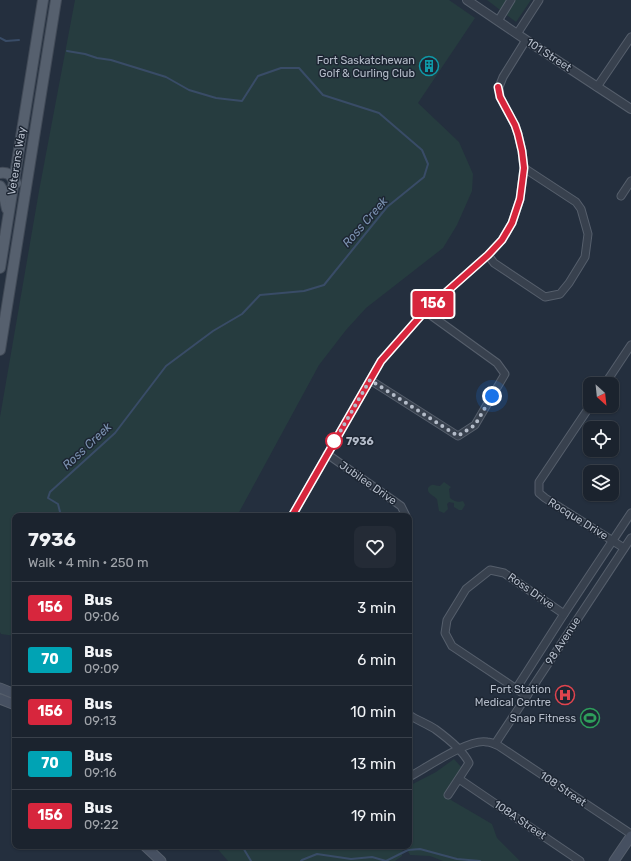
<!DOCTYPE html>
<html lang="en">
<head>
<meta charset="utf-8">
<style>
	body { margin:0; font-family:Rubik,sans-serif; background:#242b36; color:#f1f3f6; height:100vh; display:flex; flex-direction:column; font-size:15px; white-space:nowrap }
	* { box-sizing:border-box; margin:0 }
	p { font-size:13px; color:#a0a4aa }
	.icon { flex:none; width:22px; height:22px; fill:none; stroke:currentColor; stroke-width:2; stroke-linecap:round; stroke-linejoin:round }
	.map { position:relative; flex:1; overflow:hidden }
	.sheet { position:absolute; left:12px; top:513px; width:400px; height:336px; display:flex; flex-direction:column; background:#1b232e; border-radius:8px; box-shadow:0 1px 3px #0004,0 0 0 1px #39404a }
	.sheet>* { flex:none }
	.badge { padding:0 8px; border-radius:3px; font-size:14px; line-height:26px }
	.needle { width:26px; rotate:153deg }
	.tools { position:absolute; left:583px; top:377px; display:grid; gap:8px }
	.tools a { display:grid; place-items:center; width:36px; height:36px; border-radius:8px; background:#1b232e; box-shadow:0 1px 3px #0004,0 0 0 1px #39404a; font-size:20px }
	.you { position:absolute; width:20px; height:20px; margin:-10px; border:3px solid #fff; border-radius:50%; background:#1a73e8; box-shadow:0 0 0 6px #1a73e833 }
	.map>.badge { position:absolute; translate:-50% -50%; box-shadow:0 0 0 2px #fff }
	.round { display:grid; place-items:center; flex:none; width:42px; height:42px; border-radius:8px; background:#242b36 }
	.head { display:flex; align-items:center; justify-content:space-between; height:68px; padding:0 16px }
	h1 { font-size:19px; font-weight:700; line-height:30px }
	ul { padding:0; list-style:none }
	li { display:flex; align-items:center; gap:12px; height:52px; padding:0 16px; border-top:1px solid #39404a }
	li div { flex:1 }
	li b { display:block; font-size:15px }
	li em { font-style:normal }
	li .badge { min-width:44px; font-weight:700; text-align:center }
	.map>svg:first-child { display:block }
	.green { fill:#263c3f }
	.lines { fill:none; stroke-linecap:round; stroke-linejoin:round }
	.stream { stroke:#394c67; stroke-width:2 }
	.minor-casing { stroke:#565f6c; stroke-width:9 }
	.tertiary-casing { stroke:#565f6c; stroke-width:10 }
	.secondary-casing { stroke:#565f6c; stroke-width:11 }
	.primary-casing { stroke:#414a57; stroke-width:12 }
	.minor { stroke:#38414e; stroke-width:7 }
	.tertiary { stroke:#38414e; stroke-width:8 }
	.secondary { stroke:#465061; stroke-width:9 }
	.primary { stroke:#56606e; stroke-width:10 }
	.line-casing { stroke:#fff; stroke-width:9 }
	.line { stroke:#d7263d; stroke-width:6 }
	.walk { stroke:#b4bcc9; stroke-width:4; stroke-dasharray:0 7.2 }
	.stop-dot { fill:#fff; stroke:#d7263d; stroke-width:2 }
	.labels { text-anchor:middle; dominant-baseline:central; stroke-width:3; stroke-linejoin:round; paint-order:stroke }
	.street-label { font-size:11px; fill:#b4bcc9; stroke:#1d2633 }
	.poi-label { font-size:11px; fill:#b4bcc9; stroke:#1d2633; text-anchor:end }
	.stop-label { font-size:11px; font-weight:bold; fill:#b4bcc9; stroke:#1d2633; text-anchor:start }
	.water-label { font-size:12px; font-style:italic; fill:#7c92b1; stroke:#1d2633 }
</style>
</head>
<body>
<div class="map">
<svg width="631" height="861" viewBox="0 0 631 861">
	<rect width="100%" height="100%" fill="#242f3e"/>
	<g class="green">
		<polygon points="75,0 449,0 475,18 418,103 459,142 473,174 472,191 457,225 443,248 366,308 346,330 319,365 237,516 15,516 15,636 1,634 0,632 0,417 39,191"/>
		<polygon points="487,0 531,0 516,22"/>
		<path d="M444,482L451,487L449,489L450,498C454,501 458,503 463,501L465,505L462,510H459L454,507V503L449,502L447,504L448,509L444,513L439,511L437,499C433,495 427,494 428,488C432,482 435,486 440,486Z"/>
		<polygon points="454,759 463,769 447,795 451,800 492,824 497,838 520,861 443,861 430,856 410,855 405,846 409,846 409,786 436,772"/>
		<polygon points="215,846 401,846 403,847 402,856 395,861 228,861"/>
	</g>
	<g class="lines">
		<g class="stream">
			<polyline points="0,38 6,41 19,40"/>
			<polyline points="61,516 58,504 48,498 50,492 115,433 166,366 213,331 242,314 260,295 304,291 324,285 387,207 424,177 428,164 422,150 379,113 323,95 299,68 281,68 258,76 242,101 216,98 189,90 166,77 111,60 97,58 85,54 67,51"/>
			<polyline points="242,846 251,861"/>
			<polyline points="301,861 302,860 317,854 351,859 372,857 386,861 408,850 420,849 457,859 480,861"/>
		</g>
		<defs>
			<g id="minor">
				<polyline points="498,21 511,0"/>
				<polyline points="517,34 539,0"/>
				<polyline points="597,87 631,37"/>
				<polyline points="621,196 631,181"/>
				<polyline points="488,255 494,263 545,297 560,294 569,283 585,257 588,234 581,209 576,202 524,168"/>
				<polyline points="370,380 458,436 475,425 505,374 497,363 425,311"/>
				<polyline points="605,384 631,345"/>
				<polyline points="590,406 539,482 539,493 545,498 624,548"/>
				<polyline points="327,454 401,506 406,516"/>
				<polyline points="292,516 381,361 425,311 488,255 502,240 512,223 520,199 524,168 522,151 518,134 515,125 500,97 499,87 503,77 526,40"/>
				<polyline points="516,689 564,614 631,513"/>
				<polyline points="527,696 452,646 445,633 447,620 466,589 490,570 504,573 564,614"/>
				<path d="M409,715C417,720 427,724 435,729C446,737 463,750 469,763L448,795"/>
				<polyline points="495,744 631,538"/>
				<path d="M409,777C426,768 469,738 487,742C491,742 495,744 499,746L631,834"/>
				<polyline points="459,779 580,861"/>
			</g>
			<polyline id="tertiary" points="467,0 526,40 631,109"/>
			<g id="secondary">
				<polyline points="0,688 15,694"/>
				<polyline points="0,699 15,705"/>
				<polyline points="145,846 161,861"/>
				<polyline points="614,861 631,836"/>
			</g>
			<g id="primary">
				<path d="M0,173C11,172 10,176 16,183"/>
				<polyline points="0,186 3,191 7,209"/>
				<polyline points="0,268 43,0"/>
				<polyline points="0,350 56,0"/>
			</g>
		</defs>
		<use href="#minor" class="minor-casing"/>
		<use href="#tertiary" class="tertiary-casing"/>
		<use href="#secondary" class="secondary-casing"/>
		<use href="#primary" class="primary-casing"/>
		<use href="#minor" class="minor"/>
		<use href="#tertiary" class="tertiary"/>
		<use href="#secondary" class="secondary"/>
		<use href="#primary" class="primary"/>
	</g>
	<g class="lines">
		<defs>
			<polyline id="line" points="292,516 381,361 425,311 488,255 502,240 512,223 520,199 524,168 522,151 518,134 515,125 500,97 498,87"/>
		</defs>
		<use href="#line" class="line-casing"/>
		<use href="#line" class="line"/>
		<polyline class="walk" points="334,441 334,442 370,380 458,436 475,425 492,396"/>
	</g>
	<defs>
		<symbol id="building-ring" viewBox="-11 -11 22 22"><circle r="9.5" fill="#1d2633" stroke="#0f9aa8" stroke-width="1.5"/><path d="M-4-6H4V6H1V3H-1V6H-4ZM-2.5-4.3h1.7v1.8h-1.7ZM.8-4.3h1.7v1.8H.8ZM-2.5-1h1.7V.8h-1.7ZM.8-1h1.7V.8H.8Z" fill="#0f9aa8"/></symbol>
		<symbol id="hospital-ring" viewBox="-11 -11 22 22"><circle r="9.5" fill="#1d2633" stroke="#e0444e" stroke-width="1.5"/><path d="M-5-5h3v3.5h4V-5h3V5h-3V1.5h-4V5h-3Z" fill="#e0444e"/></symbol>
		<symbol id="stadium-ring" viewBox="-11 -11 22 22"><circle r="9.5" fill="#1d2633" stroke="#2e9e5b" stroke-width="1.5"/><path d="M0-5a6.5 5 0 1 0 0 10a6.5 5 0 1 0 0-10ZM-3.5-1.8h7v3.6h-7Z" fill="#2e9e5b"/></symbol>
	</defs>
	<g fill-rule="evenodd">
		<use href="#building-ring" x="418" y="55" width="22" height="22"/>
		<use href="#hospital-ring" x="554" y="684" width="22" height="22"/>
		<use href="#stadium-ring" x="579" y="707" width="22" height="22"/>
	</g>
	<circle class="stop-dot" cx="334" cy="441" r="8"/>
	<g class="labels">
		<g class="street-label">
			<text transform="translate(549 55) rotate(33)">101 Street</text>
			<text transform="translate(17 161) rotate(-81)">Veterans Way</text>
			<text transform="translate(368 483) rotate(35)">Jubilee Drive</text>
			<text transform="translate(578 519) rotate(32)">Rocque Drive</text>
			<text transform="translate(531 591) rotate(35)">Ross Drive</text>
			<text transform="translate(563 641) rotate(-57)">98 Avenue</text>
			<text transform="translate(563 789) rotate(34)">108 Street</text>
			<text transform="translate(520 820) rotate(34)">108A Street</text>
		</g>
		<g class="poi-label">
			<text x="415" y="60">Fort Saskatchewan<tspan x="415" dy="13">Golf &amp; Curling Club</tspan></text>
			<text x="551" y="689">Fort Station<tspan x="551" dy="13">Medical Centre</tspan></text>
			<text x="576" y="718">Snap Fitness</text>
		</g>
		<g class="stop-label">
			<text x="346" y="441">7936</text>
		</g>
		<g class="water-label">
			<text transform="translate(365 222) rotate(-49)">Ross Creek</text>
			<text transform="translate(87 446) rotate(-43)">Ross Creek</text>
		</g>
	</g>
</svg>
<div class="tools">
<a><svg class="needle" viewBox="-14 -14 28 28"><path d="M0-13l5 13h-10z" fill="#e53935"/><path d="M0 13l5-13h-10z" fill="#a0a4aa"/></svg></a>
<a><svg class="icon" aria-label="locate" viewBox="0 0 24 24"><circle cx="12" cy="12" r="6"/><path d="M12 2v4M12 18v4M2 12h4M18 12h4"/></svg></a>
<a><svg class="icon" aria-label="layers" viewBox="0 0 24 24"><path d="M12 4l9 5-9 5-9-5zM3 14l9 5 9-5"/></svg></a>
</div>
<div class="you" style="left:492px;top:396px"></div>
<b class="badge" style="left:433px;top:304px;background:#d7263d;color:#fff">156</b>
<section class="sheet">
<div class="head"><div><h1>7936</h1><p>Walk · 4 min · 250 m</p></div><a class="round"><svg class="icon" aria-label="heart" viewBox="0 0 24 24"><path d="M12 20l-8-8c-3-5 5-10 8-4 3-6 11-1 8 4z"/></svg></a></div>
<ul>
<li><span class="badge" style="background:#d7263d;color:#fff">156</span><div><b>Bus</b><p>09:06</p></div><em>3 min</em></li>
<li><span class="badge" style="background:#00a3b4;color:#fff">70</span><div><b>Bus</b><p>09:09</p></div><em>6 min</em></li>
<li><span class="badge" style="background:#d7263d;color:#fff">156</span><div><b>Bus</b><p>09:13</p></div><em>10 min</em></li>
<li><span class="badge" style="background:#00a3b4;color:#fff">70</span><div><b>Bus</b><p>09:16</p></div><em>13 min</em></li>
<li><span class="badge" style="background:#d7263d;color:#fff">156</span><div><b>Bus</b><p>09:22</p></div><em>19 min</em></li>
</ul>
</section>
</div>
</body>
</html>
